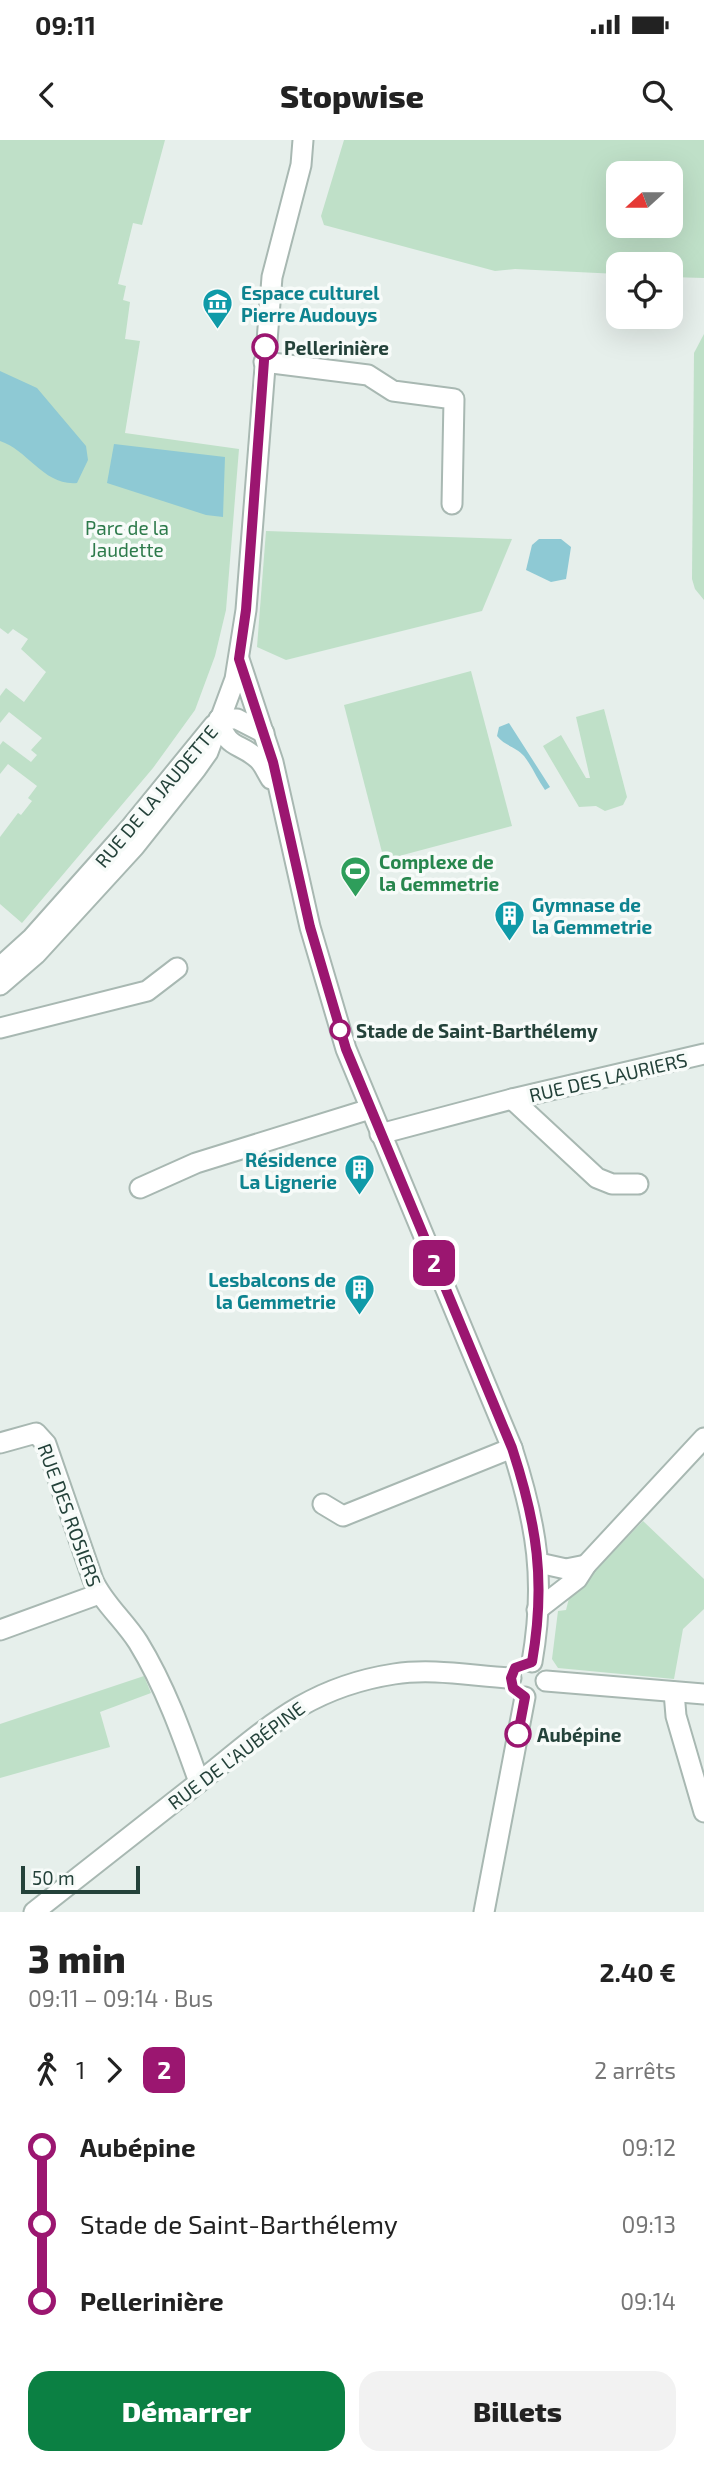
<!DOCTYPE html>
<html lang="fr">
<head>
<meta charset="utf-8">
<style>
	body { margin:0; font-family:"Exo 2",sans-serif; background:#f2f2f2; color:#222; height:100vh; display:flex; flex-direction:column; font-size:26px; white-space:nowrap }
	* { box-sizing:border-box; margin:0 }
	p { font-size:23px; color:#767676 }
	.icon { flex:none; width:38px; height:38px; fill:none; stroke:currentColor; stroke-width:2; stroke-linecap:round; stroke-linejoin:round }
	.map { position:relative; height:1772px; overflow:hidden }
	.panel { display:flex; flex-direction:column; background:#fff; flex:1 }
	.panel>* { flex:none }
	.badge { padding:0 14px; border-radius:10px; font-size:24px; line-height:46px }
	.needle { width:46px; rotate:249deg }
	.tools { position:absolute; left:606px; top:21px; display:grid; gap:14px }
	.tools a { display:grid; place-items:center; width:77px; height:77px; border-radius:14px; background:#fff; box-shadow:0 7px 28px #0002; font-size:35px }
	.scale { position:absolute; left:21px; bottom:18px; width:119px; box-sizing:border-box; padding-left:7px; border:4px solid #24423a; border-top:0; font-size:19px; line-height:24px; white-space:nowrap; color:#24423a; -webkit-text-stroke:5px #f7fbf9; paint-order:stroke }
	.map>.badge { position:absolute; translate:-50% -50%; box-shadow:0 0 0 4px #fff }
	.legs { display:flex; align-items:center; gap:10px; height:77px; padding:0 28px; font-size:23px }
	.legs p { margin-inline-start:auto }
	.head { display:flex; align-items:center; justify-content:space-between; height:119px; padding:0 28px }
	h1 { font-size:38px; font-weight:800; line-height:52px }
	.cta { display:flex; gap:14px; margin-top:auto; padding:14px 28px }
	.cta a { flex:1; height:80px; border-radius:21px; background:#0b8043; color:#fff; font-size:28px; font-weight:800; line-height:80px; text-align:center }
	.cta a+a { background:#f2f2f2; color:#222 }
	ul { padding:0 28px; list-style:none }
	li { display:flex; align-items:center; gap:24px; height:77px; font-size:26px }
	li i { display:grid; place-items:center; width:10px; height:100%; margin:0 9px; background:currentColor }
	li i::after { content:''; width:18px; height:18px; margin:-9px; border:5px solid; border-radius:50%; background:#fff }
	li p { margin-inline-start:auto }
	li:first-child i { background:linear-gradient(#0000 50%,currentColor 0) }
	li:last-child i { background:linear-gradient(currentColor 50%,#0000 0) }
	.status { display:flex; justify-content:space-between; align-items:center; height:49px; padding:0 35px; background:#fff; direction:ltr }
	.status svg { height:19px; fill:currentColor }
	header { display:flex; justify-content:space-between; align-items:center; height:91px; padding:0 28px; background:#fff; font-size:32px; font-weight:800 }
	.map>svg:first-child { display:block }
	.green { fill:#bfe0c8; fill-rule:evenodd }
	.water { fill:#8ec9d4 }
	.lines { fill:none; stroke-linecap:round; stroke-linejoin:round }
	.minor-casing { stroke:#a8b8b2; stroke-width:23 }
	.minor { stroke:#fff; stroke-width:19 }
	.line-1-casing { stroke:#fff; stroke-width:16 }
	.line-1 { stroke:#9b1670; stroke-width:10 }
	.stop-1-dot { fill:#fff; stroke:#9b1670; stroke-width:3.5 }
	.labels { text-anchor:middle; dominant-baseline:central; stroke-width:7; stroke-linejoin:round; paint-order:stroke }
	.culture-label { font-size:19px; font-weight:bold; fill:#0d838f; stroke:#f7fbf9; text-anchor:start }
	.stop-label { font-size:19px; font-weight:bold; fill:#24423a; stroke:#f7fbf9; text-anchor:start }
	.park-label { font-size:19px; fill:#2d7a4b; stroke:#f7fbf9 }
	.street-label { font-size:19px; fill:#24423a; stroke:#f7fbf9 }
	.leisure-label { font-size:19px; font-weight:bold; fill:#27864d; stroke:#f7fbf9; text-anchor:start }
</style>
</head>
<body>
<div class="status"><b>09:11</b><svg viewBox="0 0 49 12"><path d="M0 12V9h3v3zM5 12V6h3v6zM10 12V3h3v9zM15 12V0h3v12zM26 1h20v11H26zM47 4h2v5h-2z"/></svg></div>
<header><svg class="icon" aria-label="back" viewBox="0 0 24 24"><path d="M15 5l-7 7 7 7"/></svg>Stopwise<svg class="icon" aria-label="search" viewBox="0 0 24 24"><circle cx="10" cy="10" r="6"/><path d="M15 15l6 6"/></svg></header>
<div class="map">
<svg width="704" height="1772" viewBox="0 0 704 1772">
	<rect width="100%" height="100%" fill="#e6efeb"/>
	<g class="green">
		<polygon points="0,0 165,0 142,85 133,83 118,144 126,146 123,160 130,162 125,199 140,201 125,293 239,309 226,470 215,516 195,570 153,628 22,783 0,764 0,697 18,673 21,675 32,661 28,658 37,646 8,624 0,634 0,605 3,601 31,622 37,615 31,610 42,598 9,572 0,583 0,556 6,548 24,562 46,532 21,509 28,499 13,489 8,494 0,488"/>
		<path d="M344,0H704V138L670,137V124H618V134L515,129L495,131L324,85L321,76ZM618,33H670V86H618Z"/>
		<polygon points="704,194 704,460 695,449 692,439 694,213"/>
		<polygon points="266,391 512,399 482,471 286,520 257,507"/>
		<polygon points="471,531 512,686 384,720 344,565"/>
		<polygon points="604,569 627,657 623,665 605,671 596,666 579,667 543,606 561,595 586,638 590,638 576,577"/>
		<polygon points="643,1381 704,1439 704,1469 683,1489 674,1539 558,1528 552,1519 558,1471 566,1470 569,1458"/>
		<polygon points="144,1536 151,1553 100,1572 110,1607 0,1638 0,1584"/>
	</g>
	<g class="water">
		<path d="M0,231L37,248L86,306L88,320L77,343C44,346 28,310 0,301Z"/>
		<polygon points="114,304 225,317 223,377 206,375 107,343"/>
		<polygon points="539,399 561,399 571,407 566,439 551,442 526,430 532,405"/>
		<path d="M509,583L550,647L545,650C537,639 532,626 524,616C516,607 505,606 497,596L499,587Z"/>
	</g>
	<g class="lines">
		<defs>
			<g id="minor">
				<polyline points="264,222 368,235 393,251 454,259 452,364"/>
				<path d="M239,519L273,622L310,787L346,909L512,1308C537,1385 546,1441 532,1522"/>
				<path d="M219,579C228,611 238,601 258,619C263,623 267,633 271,639"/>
				<polyline points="219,579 237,579 264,593"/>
				<polyline points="0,827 32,798 130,688 214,585"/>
				<polyline points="0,845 36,814 134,707 196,629 208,612 235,539 246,470 272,137 301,25 303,0"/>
				<polyline points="0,888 147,851 177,828"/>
				<polyline points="512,959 597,1038 612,1044 638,1044"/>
				<polyline points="380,994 512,959 704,914"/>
				<polyline points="140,1048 196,1023 370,969"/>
				<path d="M0,1303L36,1293L46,1304L93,1440C103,1463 124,1480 138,1502C165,1546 182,1594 199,1642"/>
				<polyline points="323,1364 343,1376 512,1308"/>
				<polyline points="539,1423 566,1429 586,1425"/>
				<polyline points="537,1470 577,1439 586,1425 704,1298"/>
				<polyline points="0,1490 99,1454"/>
				<polyline points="546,1541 704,1554"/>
				<polyline points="674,1552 676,1576 704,1672"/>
				<path d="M34,1772C87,1730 140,1689 193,1647C262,1593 303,1548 394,1534C433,1528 473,1536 511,1538"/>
				<polyline points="484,1772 525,1557"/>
			</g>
		</defs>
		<use href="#minor" class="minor-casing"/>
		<use href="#minor" class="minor"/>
	</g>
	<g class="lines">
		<defs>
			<path id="line-1" d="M265,207L246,470L239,519L273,622L310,787L346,909L512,1308C537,1384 546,1442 532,1522L515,1528L511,1538L513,1548L525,1557L518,1594"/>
		</defs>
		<use href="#line-1" class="line-1-casing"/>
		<use href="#line-1" class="line-1"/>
	</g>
	<defs>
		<symbol id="museum-pin" viewBox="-11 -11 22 30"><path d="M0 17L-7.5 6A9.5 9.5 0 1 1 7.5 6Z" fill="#0f9aa8" stroke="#f7fbf9"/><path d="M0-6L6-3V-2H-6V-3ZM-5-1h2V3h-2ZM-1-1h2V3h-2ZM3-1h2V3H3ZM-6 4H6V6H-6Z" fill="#fff"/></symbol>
		<symbol id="stadium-pin" viewBox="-11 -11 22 30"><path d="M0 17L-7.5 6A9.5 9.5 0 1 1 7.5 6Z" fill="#2e9e5b" stroke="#f7fbf9"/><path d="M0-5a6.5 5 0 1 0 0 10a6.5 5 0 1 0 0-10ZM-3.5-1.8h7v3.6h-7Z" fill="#fff"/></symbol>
		<symbol id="building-pin" viewBox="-11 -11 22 30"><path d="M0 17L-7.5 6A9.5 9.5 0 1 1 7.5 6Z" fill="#0f9aa8" stroke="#f7fbf9"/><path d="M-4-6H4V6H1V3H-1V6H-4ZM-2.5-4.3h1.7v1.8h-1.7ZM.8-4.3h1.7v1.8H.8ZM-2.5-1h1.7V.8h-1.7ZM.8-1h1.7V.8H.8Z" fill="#fff"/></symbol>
	</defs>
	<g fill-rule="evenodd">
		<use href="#museum-pin" x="200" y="146" width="35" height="47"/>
		<use href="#stadium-pin" x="338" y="714" width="35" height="47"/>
		<use href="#building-pin" x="492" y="758" width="35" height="47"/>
		<use href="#building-pin" x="342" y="1012" width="35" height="47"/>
		<use href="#building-pin" x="342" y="1132" width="35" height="47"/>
	</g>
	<g class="stop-1-dot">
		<circle cx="265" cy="207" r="12"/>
		<circle cx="340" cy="890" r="9"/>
		<circle cx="518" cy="1594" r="12"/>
	</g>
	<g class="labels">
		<g class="culture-label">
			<text x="241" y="152">Espace culturel<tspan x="241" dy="22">Pierre Audouys</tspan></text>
			<text x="532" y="764">Gymnase de<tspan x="532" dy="22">la Gemmetrie</tspan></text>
			<text x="337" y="1019" text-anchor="end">Résidence<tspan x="337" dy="22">La Lignerie</tspan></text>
			<text x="336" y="1139" text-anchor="end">Lesbalcons de<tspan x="336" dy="22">la Gemmetrie</tspan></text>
		</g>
		<g class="stop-label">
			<text x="284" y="207">Pellerinière</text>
			<text x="356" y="890">Stade de Saint-Barthélemy</text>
			<text x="537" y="1594">Aubépine</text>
		</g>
		<g class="park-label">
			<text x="127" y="387">Parc de la<tspan x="127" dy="22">Jaudette</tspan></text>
		</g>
		<g class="street-label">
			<text transform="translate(156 656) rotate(-50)">RUE DE LA JAUDETTE</text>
			<text transform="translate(608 937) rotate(-13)">RUE DES LAURIERS</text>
			<text transform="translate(70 1375) rotate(70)">RUE DES ROSIERS</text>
			<text transform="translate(236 1615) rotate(-37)">RUE DE L’AUBÉPINE</text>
		</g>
		<g class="leisure-label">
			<text x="379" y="721">Complexe de<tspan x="379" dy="22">la Gemmetrie</tspan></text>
		</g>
	</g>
</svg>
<div class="tools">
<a><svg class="needle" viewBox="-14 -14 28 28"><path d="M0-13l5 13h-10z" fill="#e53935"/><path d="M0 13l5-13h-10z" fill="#767676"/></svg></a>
<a><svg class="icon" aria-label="locate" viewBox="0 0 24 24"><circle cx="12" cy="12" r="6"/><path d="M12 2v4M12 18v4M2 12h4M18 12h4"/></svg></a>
</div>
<div class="scale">50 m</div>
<b class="badge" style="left:434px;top:1123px;background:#9b1670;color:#fff">2</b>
</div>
<section class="panel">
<div class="head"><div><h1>3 min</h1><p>09:11 – 09:14 · Bus</p></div><b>2.40 €</b></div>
<div class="legs"><svg class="icon" aria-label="walk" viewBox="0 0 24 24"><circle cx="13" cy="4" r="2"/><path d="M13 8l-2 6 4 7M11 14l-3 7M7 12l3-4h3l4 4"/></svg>1<svg class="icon" aria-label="forward" viewBox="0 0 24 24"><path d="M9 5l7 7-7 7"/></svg><b class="badge" style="background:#9b1670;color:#fff">2</b><p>2 arrêts</p></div>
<ul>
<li><i style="color:#9b1670"></i><b>Aubépine</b><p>09:12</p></li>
<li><i style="color:#9b1670"></i><span>Stade de Saint-Barthélemy</span><p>09:13</p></li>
<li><i style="color:#9b1670"></i><b>Pellerinière</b><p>09:14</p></li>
</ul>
<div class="cta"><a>Démarrer</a><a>Billets</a></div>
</section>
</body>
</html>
